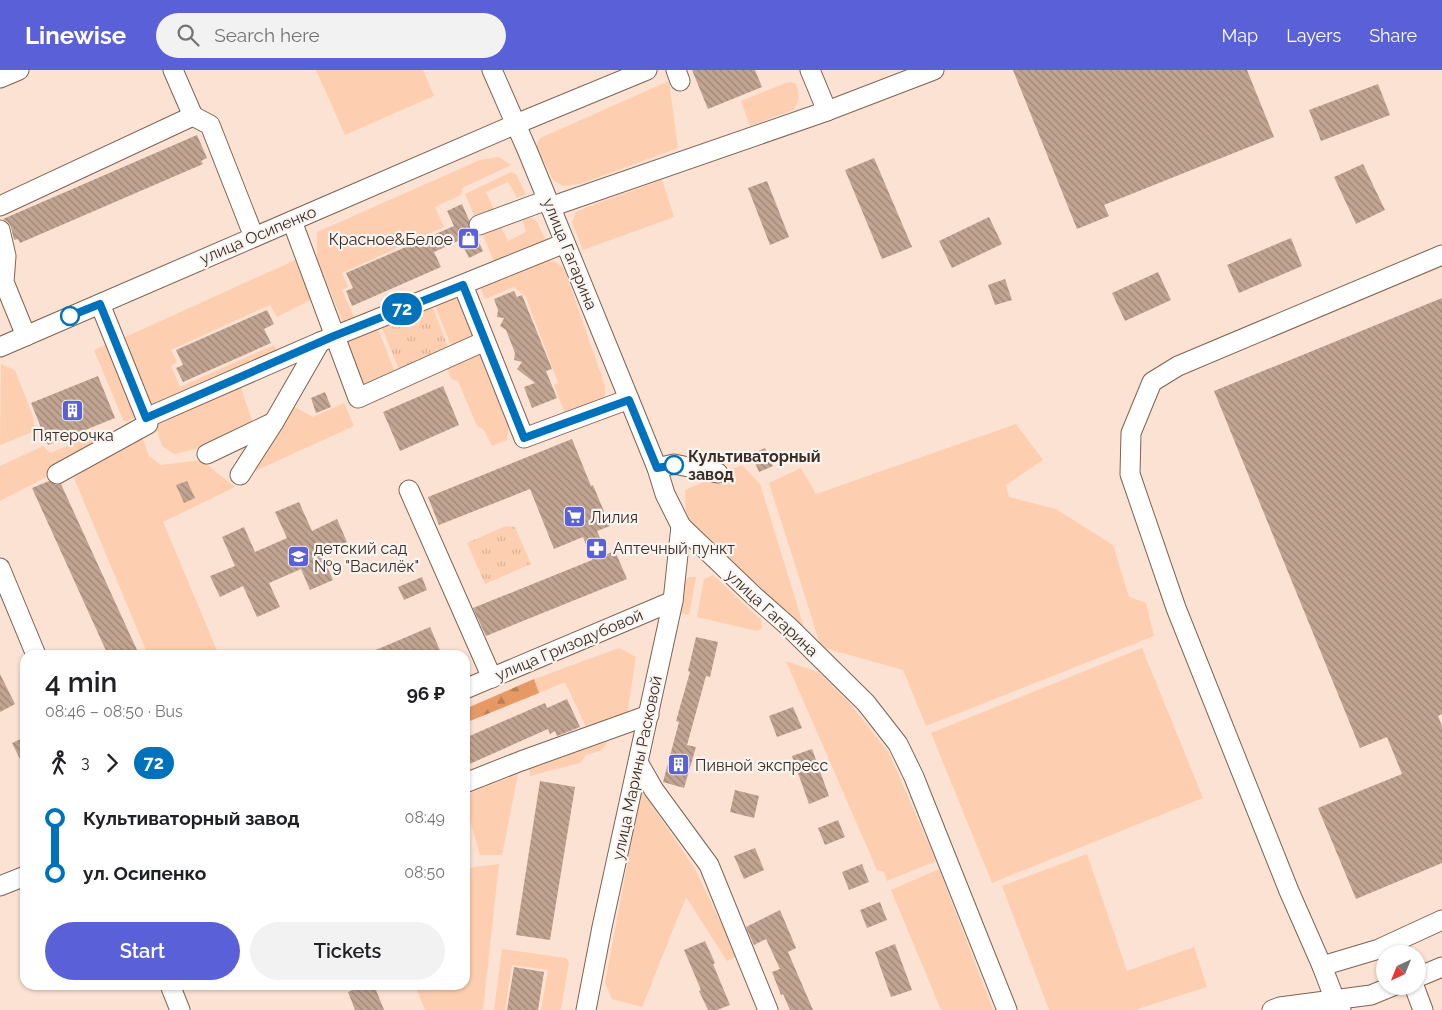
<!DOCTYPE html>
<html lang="en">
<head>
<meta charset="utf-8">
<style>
	body { margin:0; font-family:Raleway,sans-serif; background:#f2f2f2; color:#202124; height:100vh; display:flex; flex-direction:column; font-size:19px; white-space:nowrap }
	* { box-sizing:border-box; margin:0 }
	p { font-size:16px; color:#757577 }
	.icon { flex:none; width:28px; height:28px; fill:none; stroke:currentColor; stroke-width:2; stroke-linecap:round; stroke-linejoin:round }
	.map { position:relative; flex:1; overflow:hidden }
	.side { position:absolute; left:20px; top:580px; width:450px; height:340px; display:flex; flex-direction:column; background:#fff; border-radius:15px; box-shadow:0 1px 4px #0004 }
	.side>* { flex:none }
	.badge { padding:0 10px; border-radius:16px; font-size:18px; line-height:32px }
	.needle { width:32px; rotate:223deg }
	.controls { position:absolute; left:1376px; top:875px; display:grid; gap:10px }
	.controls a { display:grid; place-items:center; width:50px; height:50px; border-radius:50%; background:#fff; box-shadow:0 1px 4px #0004; font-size:25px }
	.map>.badge { position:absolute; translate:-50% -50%; box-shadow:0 0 0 2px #fff }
	.legs { display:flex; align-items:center; gap:8px; height:55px; padding:0 25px; font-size:16px }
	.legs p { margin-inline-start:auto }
	.headline { display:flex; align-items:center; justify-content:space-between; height:85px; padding:0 25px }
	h1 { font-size:28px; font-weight:600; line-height:38px }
	.cta { display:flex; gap:10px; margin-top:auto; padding:10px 25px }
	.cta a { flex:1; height:58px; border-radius:30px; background:#5a60d8; color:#fff; font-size:20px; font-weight:600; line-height:58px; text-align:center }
	.cta a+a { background:#f2f2f2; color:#202124 }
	ul { padding:0 25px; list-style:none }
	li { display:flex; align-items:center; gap:18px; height:55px; font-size:19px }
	li i { display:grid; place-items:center; width:8px; height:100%; margin:0 6px; background:currentColor }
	li i::after { content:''; width:12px; height:12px; margin:-6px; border:4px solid; border-radius:50%; background:#fff }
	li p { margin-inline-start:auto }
	li:first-child i { background:linear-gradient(#0000 50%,currentColor 0) }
	li:last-child i { background:linear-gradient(currentColor 50%,#0000 0) }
	header { display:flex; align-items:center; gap:30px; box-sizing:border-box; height:70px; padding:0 25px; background:#5a60d8; color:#fff }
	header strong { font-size:24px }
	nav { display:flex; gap:28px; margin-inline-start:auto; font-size:18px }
	.search { width:350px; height:45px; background:#f2f2f2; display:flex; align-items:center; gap:12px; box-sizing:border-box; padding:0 18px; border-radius:28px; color:#757577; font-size:19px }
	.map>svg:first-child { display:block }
	.green { fill:#feceb0 }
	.forest { fill:url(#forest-firs) }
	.park { fill:url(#park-tufts) }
	.building { fill:url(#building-back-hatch) }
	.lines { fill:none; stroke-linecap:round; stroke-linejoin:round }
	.minor-casing { stroke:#7e6352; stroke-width:21 }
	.minor { stroke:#fff; stroke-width:19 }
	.line-1-casing { stroke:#fff; stroke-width:11 }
	.line-1 { stroke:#0072bc; stroke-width:8 }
	.stop-1-dot { fill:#fff; stroke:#0072bc; stroke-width:2.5 }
	.labels { text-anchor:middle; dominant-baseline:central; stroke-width:4.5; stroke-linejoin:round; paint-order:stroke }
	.street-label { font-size:16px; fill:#3a2e26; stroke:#faf4f0 }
	.poi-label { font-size:16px; fill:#3a2e26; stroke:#faf4f0; text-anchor:start }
	.stop-label { font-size:16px; font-weight:bold; fill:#3a2e26; stroke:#faf4f0; text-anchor:start }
</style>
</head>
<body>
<header>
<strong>Linewise</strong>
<div class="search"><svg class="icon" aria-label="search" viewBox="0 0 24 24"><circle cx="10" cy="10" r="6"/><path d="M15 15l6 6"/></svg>Search here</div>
<nav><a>Map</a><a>Layers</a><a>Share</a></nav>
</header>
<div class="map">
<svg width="1442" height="940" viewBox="0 0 1442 940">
	<defs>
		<pattern id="forest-firs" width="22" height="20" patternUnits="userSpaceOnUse" patternTransform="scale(1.25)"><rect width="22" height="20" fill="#e69965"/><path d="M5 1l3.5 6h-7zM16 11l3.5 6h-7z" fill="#bb7d53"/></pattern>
		<pattern id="park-tufts" width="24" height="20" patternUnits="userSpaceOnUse" patternTransform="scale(1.25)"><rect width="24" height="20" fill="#feceb0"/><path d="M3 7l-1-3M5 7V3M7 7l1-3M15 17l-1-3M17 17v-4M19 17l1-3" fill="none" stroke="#dab197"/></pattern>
		<pattern id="building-back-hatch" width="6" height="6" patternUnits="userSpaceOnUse" patternTransform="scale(1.25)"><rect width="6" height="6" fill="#c1a491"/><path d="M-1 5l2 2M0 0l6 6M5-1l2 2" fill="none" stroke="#9e8676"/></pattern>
	</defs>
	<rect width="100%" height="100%" fill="#fce2d3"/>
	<g class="green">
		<polygon points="316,0 423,0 434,26 345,65"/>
		<polygon points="669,11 678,78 580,114 563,116 553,110 536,76 540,68"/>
		<path d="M791,12L796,14C800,24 800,31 793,40L750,56L741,31L786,13Z"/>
		<polygon points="499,87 511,95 462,118 461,125 435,137 444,157 342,203 348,217 342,220 354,247 343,252 317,190 317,162 480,90"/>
		<polygon points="511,102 516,104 526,124 517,128 508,112 486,122 495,142 476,150 465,124"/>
		<polygon points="662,110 674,147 583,180 572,152 576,142 590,136"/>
		<polygon points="532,148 537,152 545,169 539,177 495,194 480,158 498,151 508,171 526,162 522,149"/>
		<polygon points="302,187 318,226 277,247 270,235 171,280 177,292 171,296 180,317 274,275 279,285 153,340 123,268"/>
		<polygon points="543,191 554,191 564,198 605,316 605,326 599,331 565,344 554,315 558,313 526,227 514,217 485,229 479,215"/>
		<polygon points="447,227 458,229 474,268 452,278 434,233"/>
		<polygon points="378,259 395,302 370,314 356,312 341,274"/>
		<polygon points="109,273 139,346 124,352 94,280"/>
		<polygon points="473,282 484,287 509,352 507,370 492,376 484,360 477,356 458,311 451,309 445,293"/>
		<polygon points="1,294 15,300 33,346 35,361 0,375"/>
		<polygon points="239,312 253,353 209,376 174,384 162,376 155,354"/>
		<polygon points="344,333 354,356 253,402 293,336 313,347"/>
		<polygon points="1016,354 1043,390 1006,415 1009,427 1056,439 1113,475 1129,527 1146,533 1154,566 926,656 903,600 821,577 769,413 801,398 816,424"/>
		<polygon points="102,362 104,372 62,399 0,431 0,396 43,376 50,383"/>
		<polygon points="141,364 149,386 161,395 201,390 235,417 163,452 219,585 148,585 74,408"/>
		<polygon points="742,395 760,414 807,567 696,461 686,442 685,420"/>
		<polygon points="713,505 761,550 762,558 757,561 697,547 704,509"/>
		<polygon points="690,507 696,507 689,545 675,542 683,511"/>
		<polygon points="619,578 636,587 627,645 587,659 565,612 539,623 534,609"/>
		<polygon points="1142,578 1203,728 992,813 931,663"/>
		<polygon points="786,591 818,602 847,630 889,683 936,791 887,811 884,802 877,800"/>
		<polygon points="607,671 606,675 600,681 586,685 580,693 530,706 529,695 581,673"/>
		<polygon points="518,704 502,785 480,785 465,733 472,722"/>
		<polygon points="641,720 695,799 737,886 727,891 686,827 642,937 612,929 605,913"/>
		<polygon points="1087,784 1127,901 1194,877 1207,917 1135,940 1049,940 1002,816"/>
		<polygon points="499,794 483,940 425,940 415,915 465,915 465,801 474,797"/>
		<polygon points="939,799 993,940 941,940 891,820"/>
		<polygon points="502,879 566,888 569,892 561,940 541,940 548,900 512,895 505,940 494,940"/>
	</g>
	<polygon class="forest" points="534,609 539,623 465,653 465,639"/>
	<g class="park">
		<polygon points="432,235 449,280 399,300 382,258"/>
		<polygon points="506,456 515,457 531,494 485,514 467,473"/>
	</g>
	<g class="building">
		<polygon points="692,0 755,0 762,17 708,39"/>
		<polygon points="1013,0 1247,0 1274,67 1104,135 1109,146 1077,159"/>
		<polygon points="1378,14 1390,45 1321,71 1309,40"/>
		<polygon points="197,65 207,88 201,91 203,94 20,173 18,169 14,170 11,157 8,152 3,149"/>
		<polygon points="874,88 912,177 882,189 845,100"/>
		<polygon points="1363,94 1385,140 1356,154 1334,107"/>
		<polygon points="767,111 789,167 770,175 748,118"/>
		<polygon points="462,134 469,150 469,159 476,166 483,181 469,188 460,170 434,182 441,197 352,236 346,221 353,218 346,203 454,156 447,141"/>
		<polygon points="989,147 1002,174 952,198 939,171"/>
		<polygon points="1291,168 1302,196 1239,223 1227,195"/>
		<polygon points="1158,202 1171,230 1125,251 1112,223"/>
		<polygon points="1005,209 1012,230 995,235 988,215"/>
		<polygon points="514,221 517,227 522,225 539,267 552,299 546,301 557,328 532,338 524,317 535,313 517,299 522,292 514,290 515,283 506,260 500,256 504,248 497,247 498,240 494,229"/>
		<polygon points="1442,228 1442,644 1438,646 1442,656 1442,793 1356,829 1318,738 1402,704 1387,667 1360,678 1214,321"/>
		<polygon points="267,240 274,254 264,259 271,273 183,312 176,298 183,295 176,280"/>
		<polygon points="98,306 115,348 48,375 31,333"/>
		<polygon points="443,316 459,355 400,381 383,342"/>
		<polygon points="325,322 331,337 316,343 311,328"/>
		<polygon points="572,369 591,416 593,415 610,456 597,461 607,484 615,481 627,509 486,566 473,538 592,490 583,467 554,479 530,419 439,455 428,427"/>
		<polygon points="765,378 773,396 759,402 751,384"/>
		<polygon points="49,411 56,415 61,414 137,580 127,585 108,585 32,418"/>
		<polygon points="187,411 195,428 184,433 176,415"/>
		<polygon points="299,432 312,461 337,449 347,472 321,483 333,510 310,520 301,499 269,513 280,537 257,547 243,516 220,527 210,506 235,496 222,467 244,457 255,482 287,468 275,442"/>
		<polygon points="422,507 427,520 404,530 398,517"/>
		<polygon points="430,557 442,585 364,585"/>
		<polygon points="696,567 718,572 710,607 706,606 687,675 696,677 684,718 663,712 679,652 676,651 690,602 688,601"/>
		<polygon points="0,604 15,634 0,642"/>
		<polygon points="567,629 580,657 557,666 555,661 550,664 548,659 465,696 465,668 545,633 547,638"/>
		<polygon points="793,637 802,658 777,667 769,646"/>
		<polygon points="25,667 25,699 12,673"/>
		<polygon points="812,679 829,726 809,734 792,686"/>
		<polygon points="540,711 575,717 550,870 516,865"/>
		<polygon points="735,720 759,726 754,748 730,742"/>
		<polygon points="838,750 845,767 825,775 818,758"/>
		<polygon points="755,778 764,800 744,809 734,786"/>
		<polygon points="862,794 869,812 849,820 842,802"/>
		<polygon points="880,832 887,850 867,858 860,840"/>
		<polygon points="780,840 796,878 788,882 813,940 790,940 783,924 781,925 772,902 780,899 766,869 754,875 746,857"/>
		<polygon points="705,871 715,893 713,894 730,935 717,940 708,940 699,921 701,920 684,880"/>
		<polygon points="895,874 912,920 891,927 875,882"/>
		<polygon points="514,897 544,902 538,940 507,940"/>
		<polygon points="365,915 374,915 384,940 355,940 348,922"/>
	</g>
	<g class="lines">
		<defs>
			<g id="minor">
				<polyline points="173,0 193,46"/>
				<polyline points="492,0 528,82 629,329 657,398 665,424 681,456 754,526 788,556 866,633 898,674 914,707 1007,940"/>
				<polyline points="676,0 680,11"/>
				<polyline points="810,0 827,41"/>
				<polyline points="0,8 19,0"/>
				<polyline points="0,136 193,46 210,55 254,167"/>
				<polyline points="550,137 827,41 934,0"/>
				<polyline points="292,151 358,328 485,271"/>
				<polyline points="479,155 547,130"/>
				<polyline points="0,160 6,186 4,212 26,266"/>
				<polyline points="463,215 524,368 629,329"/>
				<polyline points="100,234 146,348 320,272"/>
				<polyline points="0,277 516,54 647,0"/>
				<polyline points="207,384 274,352"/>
				<polyline points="657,398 674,394 718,403"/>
				<polyline points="57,404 148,354"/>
				<polyline points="240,405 274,352 320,272 565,173"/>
				<polyline points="409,420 492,608"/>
				<polyline points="0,498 36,585"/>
				<polyline points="465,619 673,531"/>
				<polyline points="639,694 654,720 709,795 768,940"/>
				<polyline points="465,713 521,691 649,645"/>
				<polyline points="0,816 25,806"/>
				<polyline points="1322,896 1289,821 1176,538 1130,404 1131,363 1152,312 1178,296 1442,185"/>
				<polyline points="1418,907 1442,897"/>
				<polyline points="170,915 180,940"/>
				<polyline points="1414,916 1423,940"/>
				<polyline points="586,940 602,857 673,531 681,456"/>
				<polyline points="1272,940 1280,937 1371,925 1393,916"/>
				<polyline points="1341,940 1335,930 1322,896 1379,879 1442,850"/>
			</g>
		</defs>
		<use href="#minor" class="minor-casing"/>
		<use href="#minor" class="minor"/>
	</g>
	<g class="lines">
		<defs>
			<polyline id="line-1" points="70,246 100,234 146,348 334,266 463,215 524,368 629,330 657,398 674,395"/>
		</defs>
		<use href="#line-1" class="line-1-casing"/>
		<use href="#line-1" class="line-1"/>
	</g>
	<defs>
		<symbol id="shop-square" viewBox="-11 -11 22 22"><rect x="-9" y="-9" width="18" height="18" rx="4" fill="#5a60d8" stroke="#faf4f0"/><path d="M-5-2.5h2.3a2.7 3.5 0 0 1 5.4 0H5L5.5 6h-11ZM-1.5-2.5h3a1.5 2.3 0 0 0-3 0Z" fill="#fff"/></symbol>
		<symbol id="building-square" viewBox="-11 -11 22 22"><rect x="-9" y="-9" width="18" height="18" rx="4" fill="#5a60d8" stroke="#faf4f0"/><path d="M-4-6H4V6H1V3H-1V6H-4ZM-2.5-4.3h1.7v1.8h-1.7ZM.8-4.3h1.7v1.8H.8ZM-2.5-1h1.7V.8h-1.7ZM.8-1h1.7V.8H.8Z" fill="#fff"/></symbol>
		<symbol id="supermarket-square" viewBox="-11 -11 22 22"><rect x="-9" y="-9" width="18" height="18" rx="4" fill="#5a60d8" stroke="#faf4f0"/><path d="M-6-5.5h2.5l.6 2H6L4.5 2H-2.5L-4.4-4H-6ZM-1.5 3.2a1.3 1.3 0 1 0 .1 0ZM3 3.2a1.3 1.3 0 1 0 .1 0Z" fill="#fff"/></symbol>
		<symbol id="pharmacy-square" viewBox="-11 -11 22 22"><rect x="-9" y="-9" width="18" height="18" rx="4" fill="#5a60d8" stroke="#faf4f0"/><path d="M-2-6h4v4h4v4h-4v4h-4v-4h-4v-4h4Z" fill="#fff"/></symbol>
		<symbol id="school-square" viewBox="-11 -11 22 22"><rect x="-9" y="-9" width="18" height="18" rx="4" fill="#5a60d8" stroke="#faf4f0"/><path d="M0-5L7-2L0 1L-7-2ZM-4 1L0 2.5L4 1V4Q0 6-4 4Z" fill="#fff"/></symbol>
	</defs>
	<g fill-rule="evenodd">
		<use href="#shop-square" x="456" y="156" width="25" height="25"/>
		<use href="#building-square" x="60" y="328" width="25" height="25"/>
		<use href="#supermarket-square" x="562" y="434" width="25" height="25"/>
		<use href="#pharmacy-square" x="584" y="466" width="25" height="25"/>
		<use href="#school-square" x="286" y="474" width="25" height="25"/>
		<use href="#building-square" x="666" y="682" width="25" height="25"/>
	</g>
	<g class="stop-1-dot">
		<circle cx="70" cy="246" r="9"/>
		<circle cx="674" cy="395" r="9"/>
	</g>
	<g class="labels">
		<g class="street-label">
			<text transform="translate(258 165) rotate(-23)">улица Осипенко</text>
			<text transform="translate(570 184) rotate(68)">улица Гагарина</text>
			<text transform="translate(772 543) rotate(43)">улица Гагарина</text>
			<text transform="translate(569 575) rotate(-23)">улица Гризодубовой</text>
			<text transform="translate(637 698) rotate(-78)">улица Марины Расковой</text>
		</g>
		<g class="poi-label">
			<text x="453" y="169" text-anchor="end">Красное&amp;Белое</text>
			<text x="73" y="365" text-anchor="middle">Пятерочка</text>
			<text x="590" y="447">Лилия</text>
			<text x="314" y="478">детский сад<tspan x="314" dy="18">№9 "Василёк"</tspan></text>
			<text x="613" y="478">Аптечный пункт</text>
			<text x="695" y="695">Пивной экспресс</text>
		</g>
		<g class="stop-label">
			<text x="688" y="386">Культиваторный<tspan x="688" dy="18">завод</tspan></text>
		</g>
	</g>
</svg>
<div class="controls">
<a><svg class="needle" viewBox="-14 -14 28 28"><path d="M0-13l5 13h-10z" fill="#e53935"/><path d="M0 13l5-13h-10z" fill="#757577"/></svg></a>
</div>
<b class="badge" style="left:402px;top:239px;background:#0072bc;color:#fff">72</b>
<section class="side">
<div class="headline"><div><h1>4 min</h1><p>08:46 – 08:50 · Bus</p></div><b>96 ₽</b></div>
<div class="legs"><svg class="icon" aria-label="walk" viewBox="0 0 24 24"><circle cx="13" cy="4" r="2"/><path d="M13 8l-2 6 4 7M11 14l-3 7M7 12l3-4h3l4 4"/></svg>3<svg class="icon" aria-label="forward" viewBox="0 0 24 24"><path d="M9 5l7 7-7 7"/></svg><b class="badge" style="background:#0072bc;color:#fff">72</b></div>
<ul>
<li><i style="color:#0072bc"></i><b>Культиваторный завод</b><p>08:49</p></li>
<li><i style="color:#0072bc"></i><b>ул. Осипенко</b><p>08:50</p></li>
</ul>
<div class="cta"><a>Start</a><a>Tickets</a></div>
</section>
</div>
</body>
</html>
